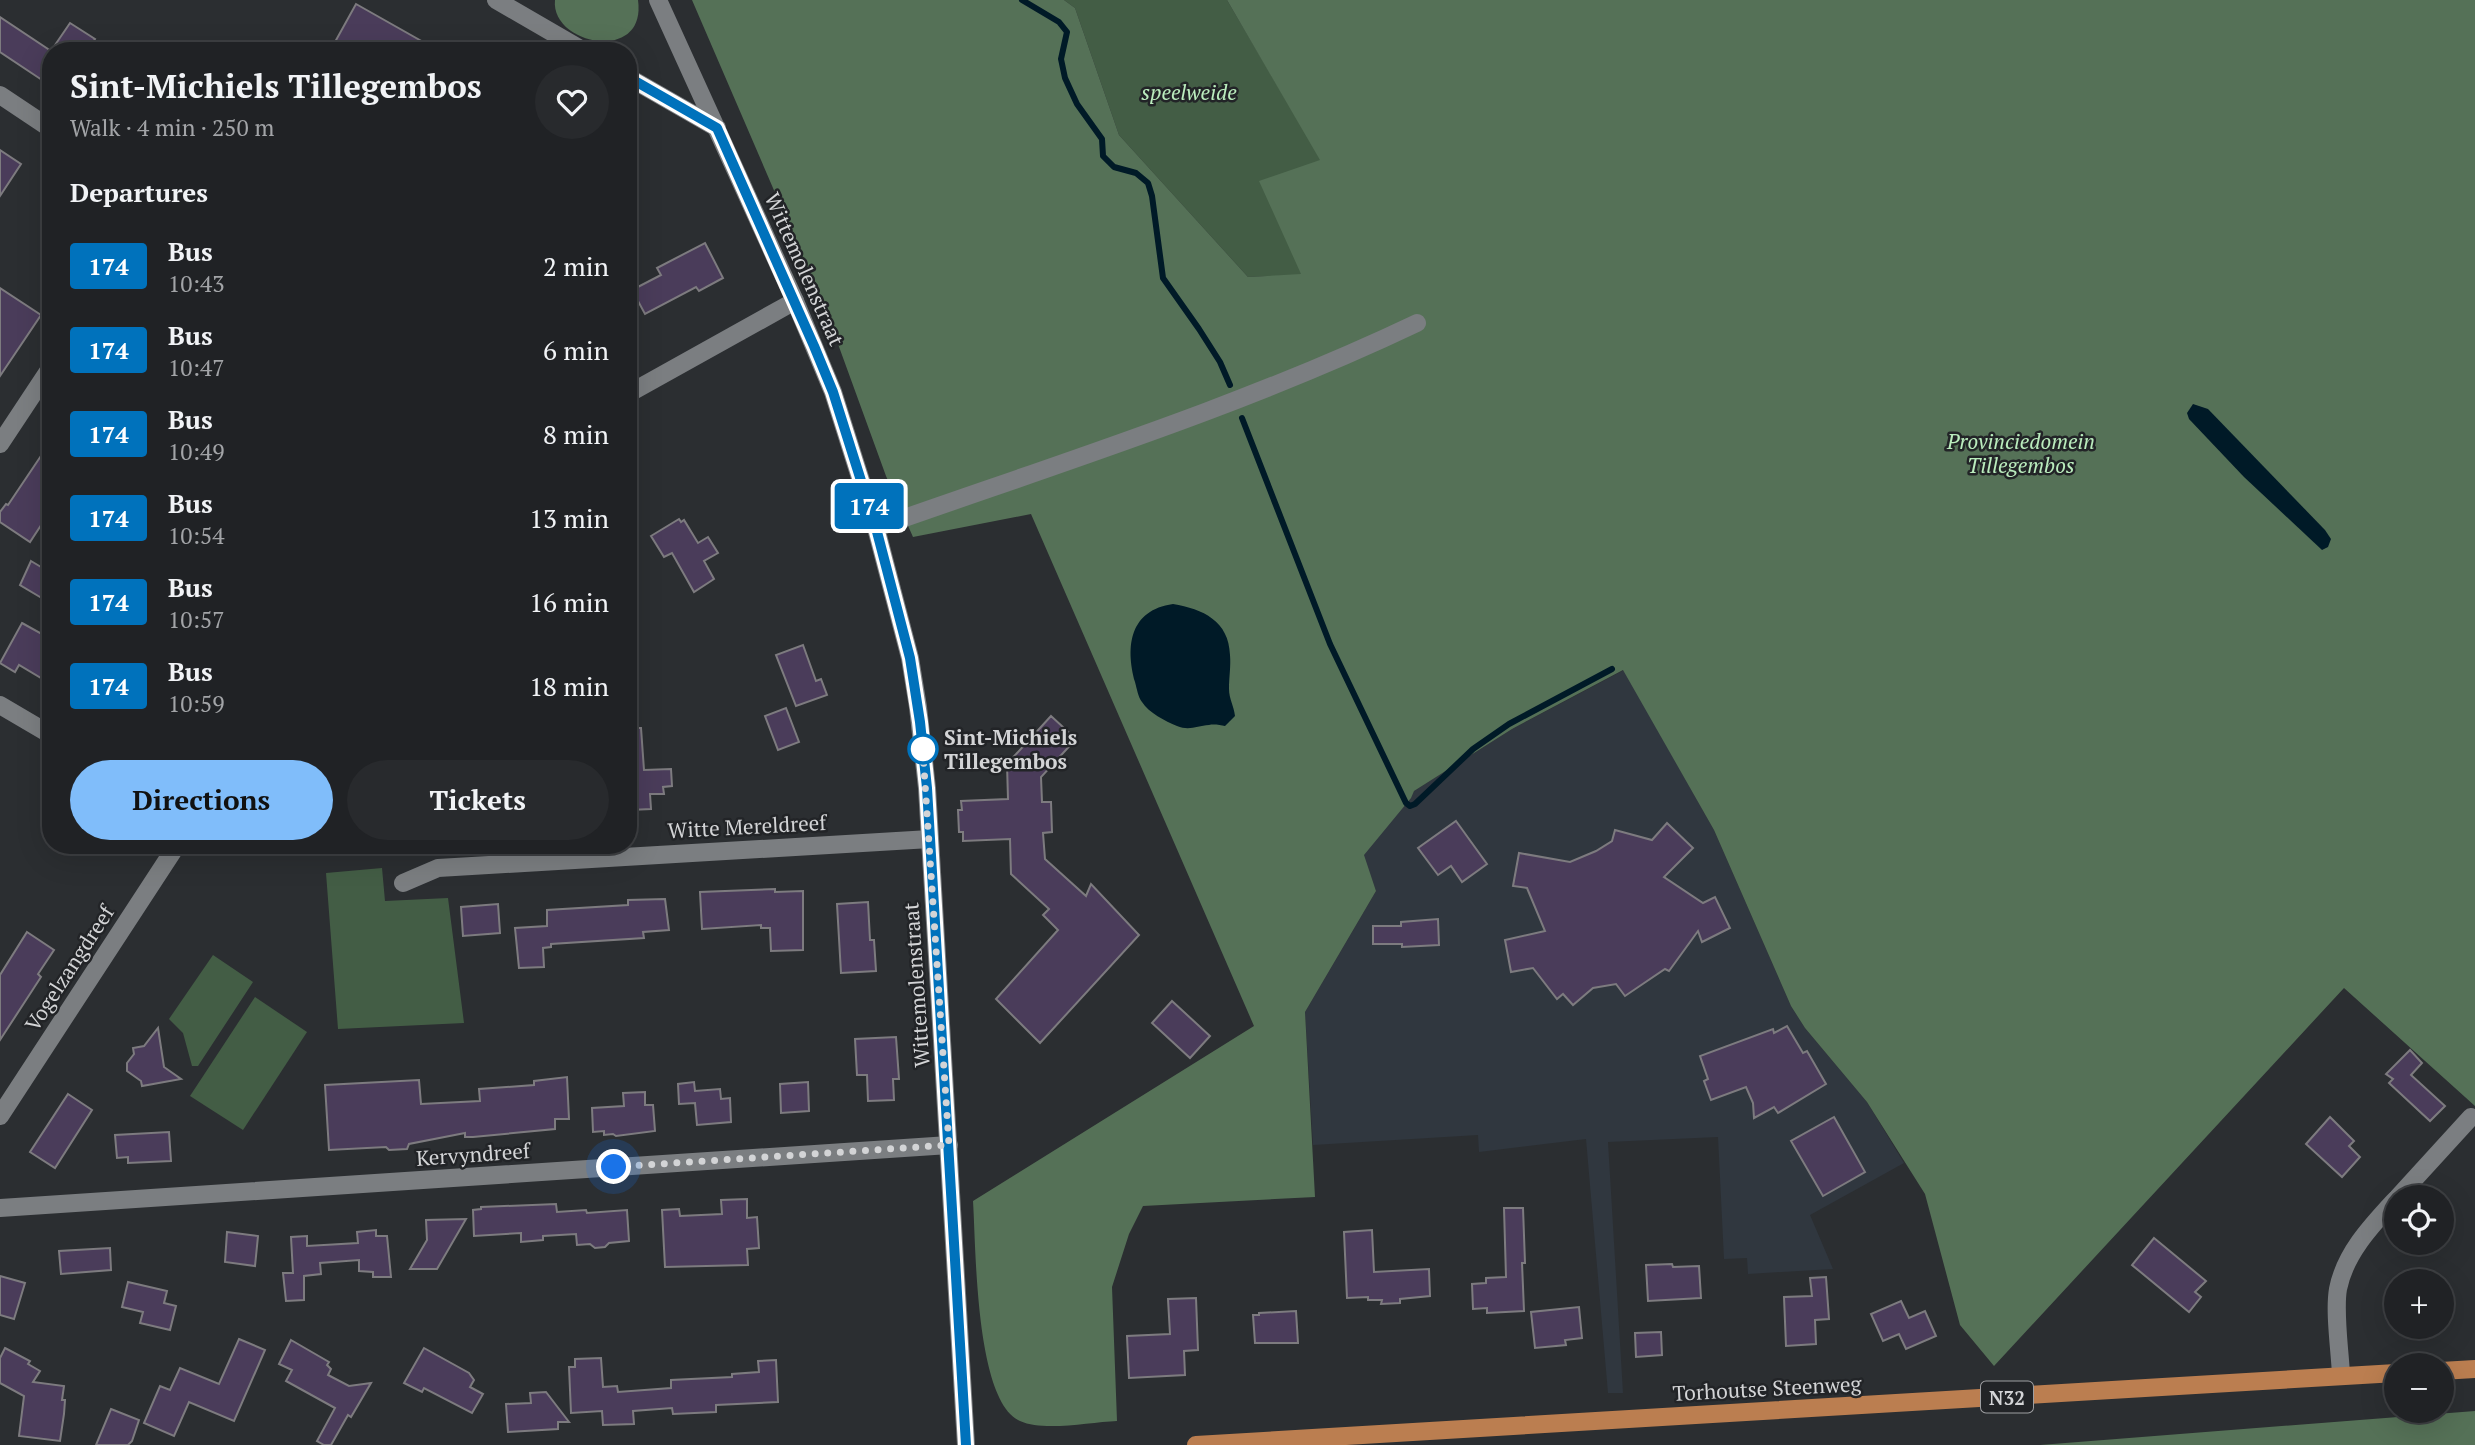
<!DOCTYPE html>
<html lang="en">
<head>
<meta charset="utf-8">
<style>
	body { margin:0; font-family:"PT Serif",serif; background:#282a2d; color:#f1f3f6; height:100vh; display:flex; flex-direction:column; font-size:26px; white-space:nowrap }
	* { box-sizing:border-box; margin:0 }
	p { font-size:23px; color:#a2a4a7 }
	.icon { flex:none; width:38px; height:38px; fill:none; stroke:currentColor; stroke-width:2; stroke-linecap:round; stroke-linejoin:round }
	.map { position:relative; flex:1; overflow:hidden }
	.sheet { position:absolute; left:42px; top:42px; width:595px; height:812px; display:flex; flex-direction:column; background:#202225; border-radius:28px; box-shadow:0 7px 28px #0002,0 0 0 2px #3d3f42 }
	.sheet>* { flex:none }
	.badge { padding:0 14px; border-radius:5px; font-size:24px; line-height:46px }
	.buttons { position:absolute; left:2384px; top:1185px; display:grid; gap:14px }
	.buttons a { display:grid; place-items:center; width:70px; height:70px; border-radius:50%; background:#202225; box-shadow:0 7px 28px #0002,0 0 0 2px #3d3f42; font-size:35px }
	.you { position:absolute; width:35px; height:35px; margin:-18px; border:5px solid #fff; border-radius:50%; background:#1a73e8; box-shadow:0 0 0 10px #1a73e833 }
	.map>.badge { position:absolute; translate:-50% -50%; box-shadow:0 0 0 4px #fff }
	h2 { padding:0 28px; font-size:26px; line-height:63px }
	.round { display:grid; place-items:center; flex:none; width:74px; height:74px; border-radius:37px; background:#282a2d }
	.overview { display:flex; align-items:center; justify-content:space-between; height:119px; padding:0 28px }
	h1 { font-size:33px; font-weight:800; line-height:52px }
	.action { display:flex; gap:14px; margin-top:auto; padding:14px 28px }
	.action a { flex:1; height:80px; border-radius:42px; background:#80bdfa; color:#111; font-size:28px; font-weight:800; line-height:80px; text-align:center }
	.action a+a { background:#282a2d; color:#f1f3f6 }
	ul { padding:0; list-style:none }
	li { display:flex; align-items:center; gap:21px; height:84px; padding:0 28px }
	li div { flex:1 }
	li b { display:block; font-size:26px }
	li em { font-style:normal }
	li .badge { min-width:77px; font-weight:700; text-align:center }
	.map>svg:first-child { display:block }
	.built { fill:#30373f }
	.green { fill:#435d45 }
	.forest { fill:#557157 }
	.water { fill:#001a27 }
	.lines { fill:none; stroke-linecap:round; stroke-linejoin:round }
	.stream { stroke:#001a27; stroke-width:6 }
	.building { fill:#4a3c5a; stroke:#7d7b7f; stroke-width:2 }
	.minor { stroke:#7b7e81; stroke-width:18 }
	.major { stroke:#bb7e50; stroke-width:18 }
	.line-casing { stroke:#fff; stroke-width:16 }
	.line { stroke:#0072bc; stroke-width:10 }
	.walk { stroke:#d3d4d6; stroke-width:7; stroke-dasharray:0 12.6 }
	.stop-dot { fill:#fff; stroke:#0072bc; stroke-width:3.5 }
	.labels { text-anchor:middle; dominant-baseline:central; stroke-width:5; stroke-linejoin:round; paint-order:stroke }
	.shield { fill:#222427; stroke:#9e9fa2; stroke-width:2 }
	.shield-label { font-size:19px; font-weight:bold; fill:#d3d4d6 }
	.park-label { font-size:21px; font-style:italic; fill:#baecbd; stroke:#222427 }
	.street-label { font-size:21px; fill:#d3d4d6; stroke:#222427 }
	.stop-label { font-size:21px; font-weight:bold; fill:#d3d4d6; stroke:#222427; text-anchor:start }
</style>
</head>
<body>
<div class="map">
<svg width="2475" height="1445" viewBox="0 0 2475 1445">
	<rect width="100%" height="100%" fill="#2b2e31"/>
	<polygon class="built" points="1624,670 1714,830 1791,1006 1805,1028 1867,1102 1904,1163 1810,1215 1833,1269 1748,1274 1747,1258 1724,1259 1718,1137 1608,1142 1623,1393 1608,1393 1586,1139 1479,1152 1478,1135 1313,1145 1305,1012 1376,891 1363,855 1414,791 1512,729"/>
	<g class="green">
		<polygon points="1064,0 1227,0 1321,160 1302,275 1248,277 1119,135 1075,8"/>
		<polygon points="382,868 385,901 448,898 464,1023 338,1029 326,873"/>
		<polygon points="213,955 253,982 198,1066 192,1066 183,1033 169,1019"/>
		<polygon points="255,997 307,1032 243,1130 190,1096"/>
	</g>
	<g class="forest">
		<path d="M555,0H638C647,64 550,45 555,0Z"/>
		<path d="M692,0H1064L1075,8L1119,135L1248,277L1301,274L1259,181L1320,160L1227,0H2475V1106L2344,988L1994,1366L1960,1325L1925,1194L1867,1102L1805,1028L1791,1006L1714,830L1623,670L1512,729L1414,791L1411,798L1364,855L1376,891L1305,1012L1315,1197L1143,1206L1129,1234L1112,1287L1117,1421C1090,1422 1044,1432 1020,1421C975,1401 976,1247 973,1201L1254,1026L1031,514L913,537L886,476L826,311Z"/>
		<polygon points="2475,1411 2475,1445 2040,1445"/>
	</g>
	<g class="water">
		<polygon points="2193,404 2208,409 2325,530 2331,539 2328,547 2322,550 2244,477 2189,419 2187,413"/>
		<path d="M1173,604C1203,609 1229,621 1230,655C1231,666 1229,677 1229,689C1229,699 1234,706 1235,716L1225,726C1220,725 1214,724 1209,725C1197,726 1189,731 1177,726C1165,721 1149,713 1142,702C1138,697 1137,689 1135,682C1125,646 1130,610 1173,604Z"/>
	</g>
	<g class="lines">
		<g class="stream">
			<polyline points="1022,0 1059,22 1067,32 1061,59 1065,78 1077,104 1102,139 1103,156 1114,167 1136,173 1148,183 1152,196 1163,278 1199,329 1220,362 1230,385"/>
			<polyline points="1242,418 1330,644 1406,803 1410,806 1415,804 1473,749 1509,724 1612,669"/>
		</g>
	</g>
	<g class="building">
		<polygon points="356,4 439,51 330,51"/>
		<polygon points="0,17 51,51 51,86 0,52"/>
		<polygon points="70,23 95,39 87,51 51,51"/>
		<polygon points="0,150 21,164 0,196"/>
		<polygon points="705,243 723,278 699,291 696,287 645,314 632,290 661,275 657,268"/>
		<polygon points="0,288 41,315 0,376"/>
		<polygon points="51,441 51,510 30,542 0,522 0,512 6,504 8,505"/>
		<polygon points="679,519 681,522 684,520 698,543 708,537 718,553 704,561 714,579 694,592 672,553 664,557 651,536"/>
		<polygon points="31,561 51,573 51,590 45,600 20,585"/>
		<polygon points="22,623 51,639 51,684 19,665 15,672 0,663"/>
		<polygon points="803,645 816,681 821,679 827,695 796,706 776,655"/>
		<polygon points="786,708 799,742 778,750 765,716"/>
		<polygon points="1051,716 1076,739 1041,777 1042,802 1051,802 1052,832 1043,833 1045,859 1086,896 1091,884 1139,935 1040,1043 996,999 1058,930 1043,915 1049,909 1011,874 1010,839 963,841 963,832 959,832 958,810 962,810 961,801 1008,799 1007,764"/>
		<polygon points="628,728 641,728 644,770 671,769 672,786 663,787 664,794 650,794 651,809 630,810"/>
		<polygon points="1456,821 1487,864 1462,882 1451,866 1438,875 1418,848"/>
		<polygon points="1667,823 1693,848 1664,877 1703,903 1715,897 1730,928 1702,942 1698,931 1669,971 1665,969 1625,996 1616,984 1593,988 1573,1005 1563,994 1557,999 1533,968 1511,972 1505,940 1545,931 1527,888 1513,886 1519,853 1570,862 1596,851 1612,841 1615,830 1652,840"/>
		<polygon points="775,889 775,892 803,891 803,950 771,951 770,928 761,928 761,925 702,929 700,892"/>
		<polygon points="665,899 669,930 643,932 644,938 551,944 551,947 543,948 544,967 519,968 515,928 547,926 547,910 628,905 628,900"/>
		<polygon points="868,902 870,940 874,940 876,971 841,973 837,904"/>
		<polygon points="498,904 500,933 463,936 461,907"/>
		<polygon points="1438,919 1439,945 1402,947 1402,944 1373,944 1373,926 1401,926 1401,922"/>
		<polygon points="27,932 54,950 38,974 41,977 0,1040 0,975"/>
		<polygon points="1172,1001 1210,1036 1190,1058 1152,1023"/>
		<polygon points="1787,1026 1803,1053 1807,1051 1826,1084 1778,1113 1774,1107 1754,1118 1753,1103 1746,1087 1711,1100 1704,1081 1708,1079 1700,1056 1773,1029 1774,1033"/>
		<polygon points="158,1028 164,1067 181,1079 142,1086 141,1081 127,1071 127,1063 134,1054 133,1048 144,1046"/>
		<polygon points="896,1037 899,1079 893,1079 894,1100 868,1101 867,1075 857,1075 855,1039"/>
		<polygon points="2410,1050 2422,1063 2411,1075 2445,1106 2430,1121 2389,1083 2393,1079 2386,1074"/>
		<polygon points="567,1077 569,1119 555,1119 555,1129 473,1137 465,1137 465,1133 409,1144 407,1149 389,1150 386,1147 329,1150 325,1085 419,1080 421,1104 480,1101 479,1089 534,1085 534,1081"/>
		<polygon points="694,1082 695,1091 720,1089 721,1099 730,1098 731,1122 697,1125 695,1103 679,1104 678,1084"/>
		<polygon points="808,1082 809,1111 781,1113 780,1084"/>
		<polygon points="645,1092 645,1105 653,1105 655,1131 616,1136 613,1134 604,1135 604,1131 593,1132 592,1108 624,1106 623,1093"/>
		<polygon points="68,1094 92,1110 55,1168 30,1152"/>
		<polygon points="1834,1117 1865,1172 1823,1196 1791,1141"/>
		<polygon points="2330,1117 2354,1141 2349,1146 2360,1157 2342,1177 2306,1144"/>
		<polygon points="169,1132 171,1161 128,1163 128,1157 117,1158 115,1135"/>
		<polygon points="747,1199 747,1218 757,1217 759,1248 747,1249 748,1265 665,1267 662,1210 679,1209 680,1216 722,1214 721,1200"/>
		<polygon points="556,1204 557,1212 586,1210 587,1213 627,1210 629,1241 609,1243 605,1247 595,1248 590,1244 577,1245 576,1234 543,1236 543,1240 521,1242 521,1233 474,1236 473,1210 481,1209 481,1207"/>
		<polygon points="1504,1208 1523,1208 1525,1263 1522,1263 1524,1311 1487,1313 1487,1308 1473,1309 1472,1284 1486,1283 1486,1278 1506,1277"/>
		<polygon points="466,1219 437,1269 410,1269 427,1240 426,1220"/>
		<polygon points="376,1230 376,1236 387,1236 391,1277 373,1277 373,1272 359,1271 359,1260 320,1263 321,1274 304,1276 304,1300 286,1301 283,1273 293,1273 291,1237 307,1236 307,1246 358,1243 357,1232"/>
		<polygon points="1372,1230 1374,1272 1429,1269 1430,1296 1400,1299 1400,1303 1381,1304 1382,1300 1368,1300 1368,1297 1347,1298 1344,1232"/>
		<polygon points="227,1232 258,1236 255,1266 225,1262"/>
		<polygon points="2154,1238 2206,1281 2195,1292 2201,1297 2189,1312 2132,1265"/>
		<polygon points="110,1248 111,1270 61,1274 59,1251"/>
		<polygon points="1672,1264 1673,1267 1699,1266 1701,1298 1648,1301 1646,1265"/>
		<polygon points="0,1276 25,1283 14,1319 0,1315"/>
		<polygon points="1826,1277 1829,1319 1815,1320 1816,1344 1786,1346 1784,1297 1812,1296 1810,1278"/>
		<polygon points="128,1282 167,1291 164,1303 176,1306 170,1330 140,1323 143,1312 122,1307"/>
		<polygon points="1196,1298 1198,1350 1184,1351 1185,1375 1129,1378 1127,1336 1170,1334 1168,1299"/>
		<polygon points="1901,1301 1909,1318 1925,1311 1936,1336 1906,1349 1899,1334 1883,1341 1871,1314"/>
		<polygon points="1579,1307 1582,1338 1565,1340 1566,1345 1535,1348 1531,1312"/>
		<polygon points="1296,1311 1298,1343 1255,1343 1253,1315 1259,1315 1259,1313"/>
		<polygon points="1661,1332 1662,1355 1636,1357 1635,1333"/>
		<polygon points="239,1339 265,1350 234,1421 189,1402 174,1436 144,1423 160,1386 170,1390 180,1368 219,1384"/>
		<polygon points="291,1340 329,1362 327,1365 331,1369 328,1375 349,1386 371,1383 351,1417 348,1415 331,1445 324,1445 317,1441 335,1408 286,1381 292,1370 279,1364"/>
		<polygon points="5,1348 30,1361 28,1364 40,1371 33,1382 64,1386 62,1400 65,1400 64,1414 60,1441 19,1436 24,1396 0,1383 0,1358"/>
		<polygon points="424,1348 469,1373 474,1380 470,1387 483,1394 472,1413 424,1388 422,1392 404,1383"/>
		<polygon points="601,1358 603,1387 617,1386 618,1392 671,1388 671,1380 732,1377 732,1374 759,1372 758,1361 776,1360 778,1402 716,1405 716,1412 673,1414 672,1408 633,1411 634,1424 603,1425 602,1411 571,1413 569,1367 575,1367 575,1359"/>
		<polygon points="546,1392 569,1422 558,1422 558,1429 508,1432 506,1404 531,1403 530,1393"/>
		<polygon points="111,1409 139,1420 132,1441 128,1445 96,1445"/>
	</g>
	<g class="lines">
		<g class="minor">
			<polyline points="496,0 584,51"/>
			<polyline points="658,0 795,301 833,392 876,528 910,658 918,707 927,788 966,1445"/>
			<polyline points="628,77 717,128"/>
			<polyline points="0,95 51,129"/>
			<polyline points="628,394 795,301"/>
			<polyline points="0,444 51,367"/>
			<path d="M876,528C1057,464 1243,406 1417,323"/>
			<polyline points="0,705 51,735"/>
			<polyline points="403,883 438,868 930,839"/>
			<polyline points="0,1116 177,845"/>
			<polyline points="2398,1197 2471,1117"/>
			<polyline points="0,1208 949,1145"/>
			<path d="M2341,1375C2340,1351 2334,1312 2338,1289C2345,1253 2372,1225 2396,1199"/>
		</g>
		<g class="major">
			<polyline points="2441,1371 2475,1369"/>
			<polyline points="1196,1445 2396,1373"/>
		</g>
	</g>
	<g class="lines">
		<defs>
			<polyline id="line" points="628,77 717,128 814,346 833,392 876,528 910,658 920,722 927,788 966,1445"/>
		</defs>
		<use href="#line" class="line-casing"/>
		<use href="#line" class="line"/>
		<polyline class="walk" points="614,1167 949,1145 922,738 923,749"/>
	</g>
	<circle class="stop-dot" cx="923" cy="749" r="14"/>
	<g class="labels">
		<rect class="shield" x="1981" y="1381.5" width="52" height="31" rx="5"/>
		<g class="shield-label">
			<text x="2007" y="1397">N32</text>
		</g>
		<g class="park-label">
			<text x="1189" y="92">speelweide</text>
			<text x="2021" y="441">Provinciedomein<tspan x="2021" dy="24">Tillegembos</tspan></text>
		</g>
		<g class="street-label">
			<text transform="translate(805 269) rotate(66)">Wittemolenstraat</text>
			<text transform="translate(747 826) rotate(-3)">Witte Mereldreef</text>
			<text transform="translate(69 968) rotate(-57)">Vogelzangdreef</text>
			<text transform="translate(916 985) rotate(-94)">Wittemolenstraat</text>
			<text transform="translate(473 1154) rotate(-4)">Kervyndreef</text>
			<text transform="translate(1767 1388) rotate(-3)">Torhoutse Steenweg</text>
		</g>
		<g class="stop-label">
			<text x="944" y="737">Sint-Michiels<tspan x="944" dy="24">Tillegembos</tspan></text>
		</g>
	</g>
</svg>
<div class="buttons">
<a><svg class="icon" aria-label="locate" viewBox="0 0 24 24"><circle cx="12" cy="12" r="6"/><path d="M12 2v4M12 18v4M2 12h4M18 12h4"/></svg></a>
<a>+</a>
<a>−</a>
</div>
<div class="you" style="left:614px;top:1167px"></div>
<b class="badge" style="left:869px;top:506px;background:#0072bc;color:#fff">174</b>
<section class="sheet">
<div class="overview"><div><h1>Sint-Michiels Tillegembos</h1><p>Walk · 4 min · 250 m</p></div><a class="round"><svg class="icon" aria-label="heart" viewBox="0 0 24 24"><path d="M12 20l-8-8c-3-5 5-10 8-4 3-6 11-1 8 4z"/></svg></a></div>
<h2>Departures</h2>
<ul>
<li><span class="badge" style="background:#0072bc;color:#fff">174</span><div><b>Bus</b><p>10:43</p></div><em>2 min</em></li>
<li><span class="badge" style="background:#0072bc;color:#fff">174</span><div><b>Bus</b><p>10:47</p></div><em>6 min</em></li>
<li><span class="badge" style="background:#0072bc;color:#fff">174</span><div><b>Bus</b><p>10:49</p></div><em>8 min</em></li>
<li><span class="badge" style="background:#0072bc;color:#fff">174</span><div><b>Bus</b><p>10:54</p></div><em>13 min</em></li>
<li><span class="badge" style="background:#0072bc;color:#fff">174</span><div><b>Bus</b><p>10:57</p></div><em>16 min</em></li>
<li><span class="badge" style="background:#0072bc;color:#fff">174</span><div><b>Bus</b><p>10:59</p></div><em>18 min</em></li>
</ul>
<div class="action"><a>Directions</a><a>Tickets</a></div>
</section>
</div>
</body>
</html>
